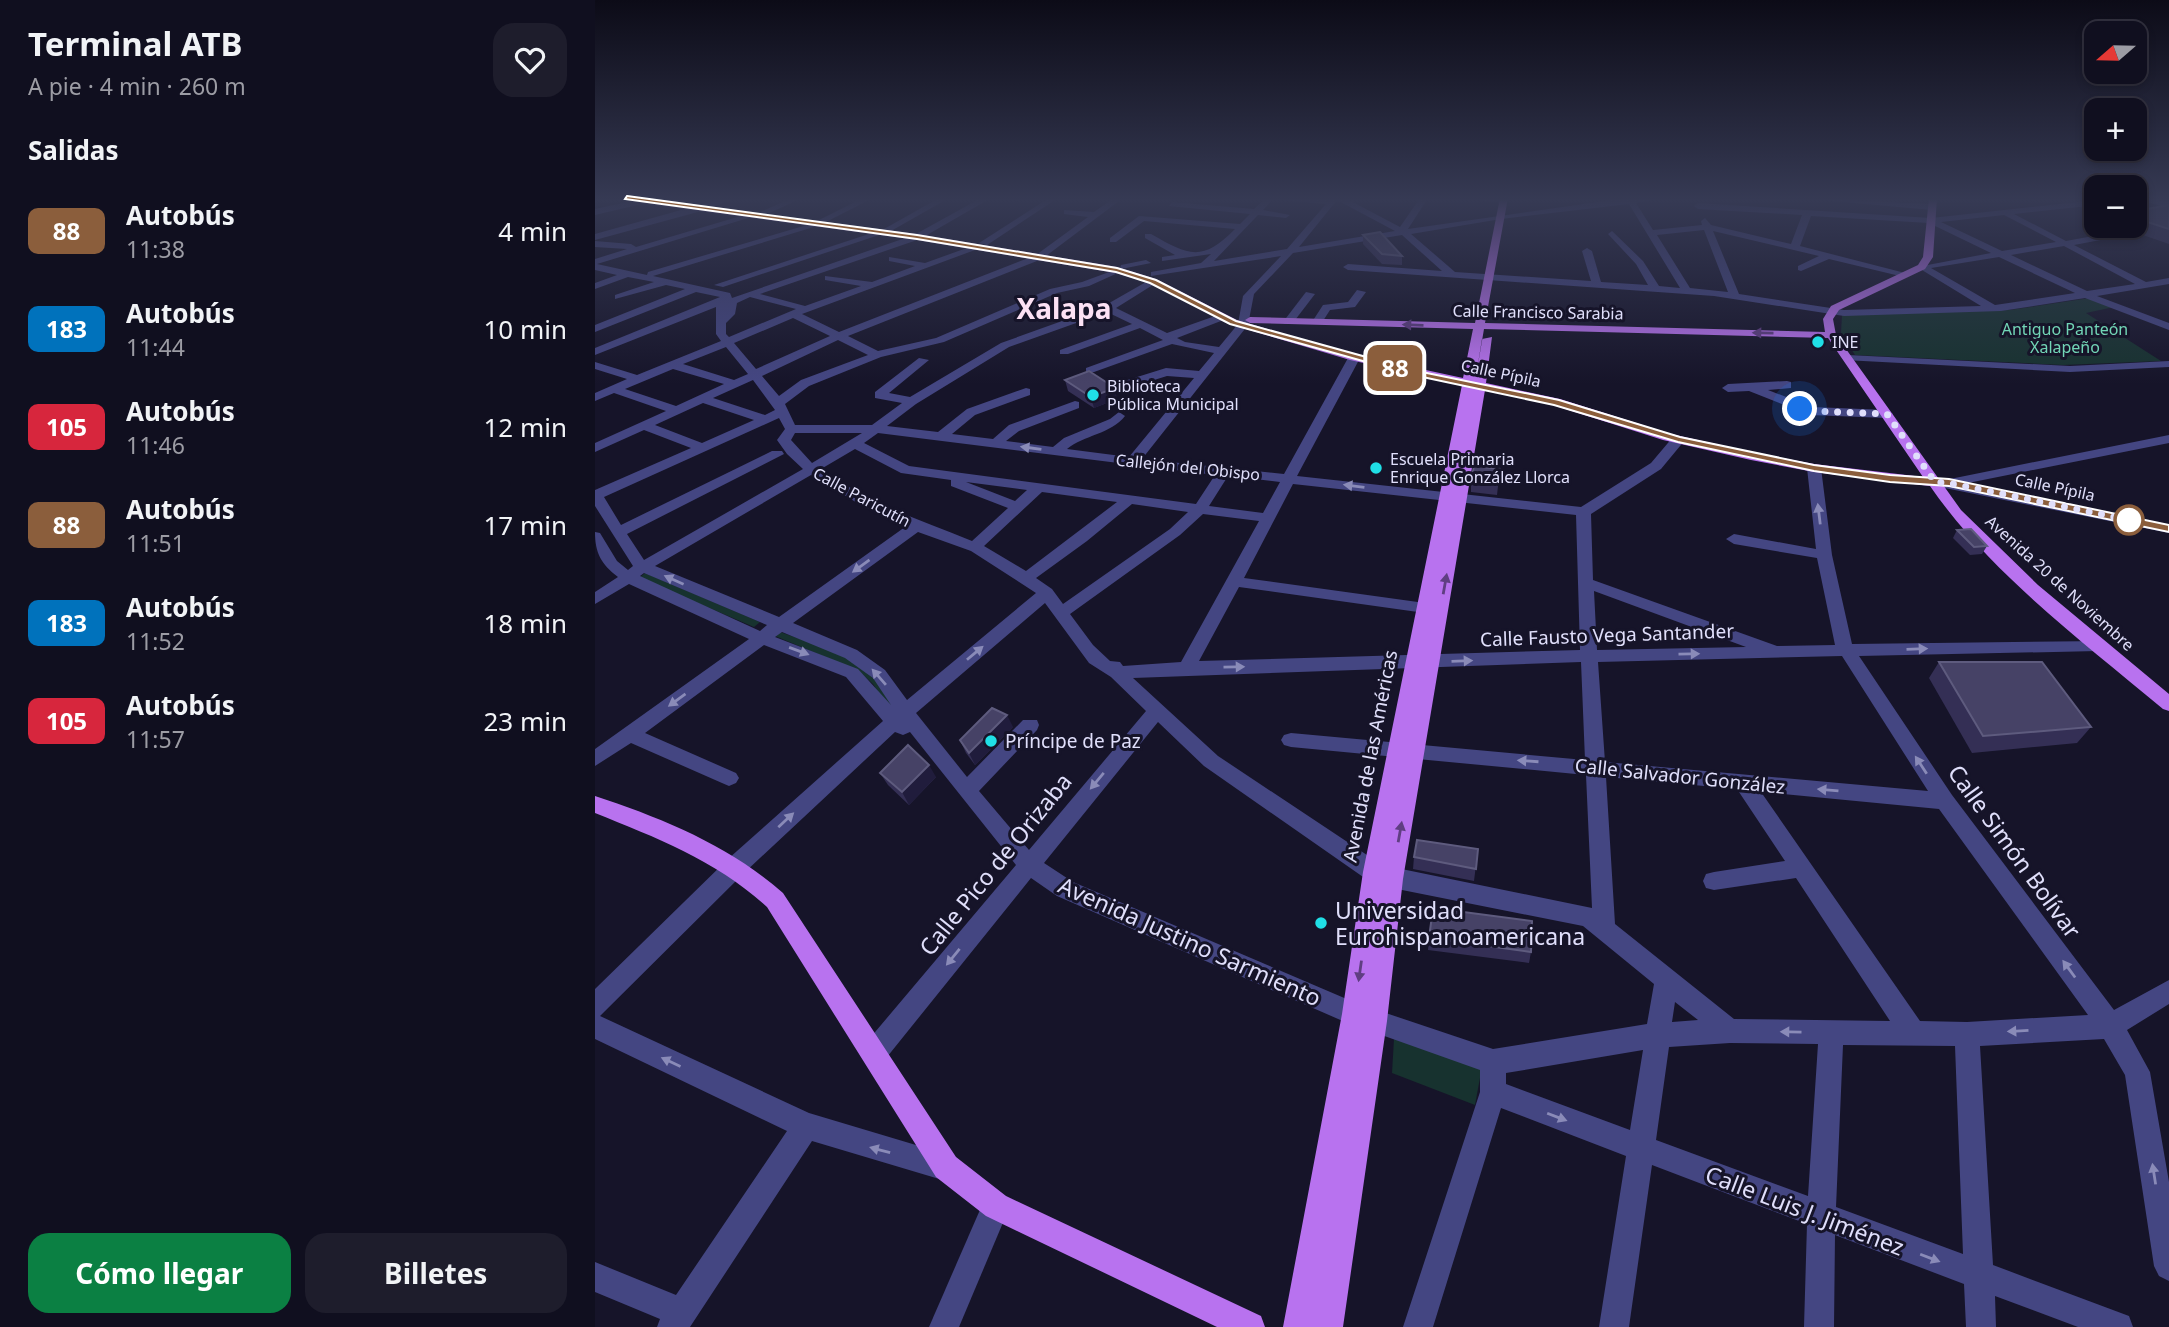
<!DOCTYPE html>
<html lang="es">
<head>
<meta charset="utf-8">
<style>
	body { margin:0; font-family:"Noto Sans",sans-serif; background:#1e1d2c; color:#f1f3f6; height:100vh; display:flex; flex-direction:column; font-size:26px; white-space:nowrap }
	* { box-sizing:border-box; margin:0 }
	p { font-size:23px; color:#9c9ca4 }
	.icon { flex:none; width:38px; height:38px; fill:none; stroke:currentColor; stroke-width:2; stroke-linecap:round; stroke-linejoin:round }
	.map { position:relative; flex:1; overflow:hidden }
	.sheet { display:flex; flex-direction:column; background:#100f1f; width:595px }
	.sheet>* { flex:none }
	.badge { padding:0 14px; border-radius:10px; font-size:24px; line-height:46px }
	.needle { width:46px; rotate:250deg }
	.buttons { position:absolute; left:1489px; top:21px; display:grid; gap:14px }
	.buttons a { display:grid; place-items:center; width:63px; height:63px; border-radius:14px; background:#100f1f; box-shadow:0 4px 10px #0003,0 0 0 2px #302f3d; font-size:35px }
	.you { position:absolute; width:35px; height:35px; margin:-18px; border:5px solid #fff; border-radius:50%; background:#1a73e8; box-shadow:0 0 0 10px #1a73e833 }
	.map>.badge { position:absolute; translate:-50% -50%; box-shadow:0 0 0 4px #fff }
	h2 { padding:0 28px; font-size:26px; line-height:63px }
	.round { display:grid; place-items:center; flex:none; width:74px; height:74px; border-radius:21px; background:#1e1d2c }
	.overview { display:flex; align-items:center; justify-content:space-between; height:119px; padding:0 28px }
	h1 { font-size:33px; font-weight:700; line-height:52px }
	.cta { display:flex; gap:14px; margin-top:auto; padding:14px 28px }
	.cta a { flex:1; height:80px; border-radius:21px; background:#0b8043; color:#fff; font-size:28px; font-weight:700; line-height:80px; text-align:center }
	.cta a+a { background:#1e1d2c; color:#f1f3f6 }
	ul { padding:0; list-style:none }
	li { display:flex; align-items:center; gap:21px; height:98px; padding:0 28px }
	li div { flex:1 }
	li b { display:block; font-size:26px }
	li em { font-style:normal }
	li .badge { min-width:77px; font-weight:700; text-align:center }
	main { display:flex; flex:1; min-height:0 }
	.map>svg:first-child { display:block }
	.green { fill:#17322f }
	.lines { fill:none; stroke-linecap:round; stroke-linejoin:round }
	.minor { fill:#444682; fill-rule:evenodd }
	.major { fill:#b872ef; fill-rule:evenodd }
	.wall { fill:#342f55 }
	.shaded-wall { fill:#201c3c }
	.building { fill:#464266; stroke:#5e5b7e; stroke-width:2 }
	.oneway { fill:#5f3e82 }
	.oneway2 { fill:#8a8bb8 }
	.line { fill:#8b5e3c; stroke:#fff; stroke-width:2 }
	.walk { stroke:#e0dffb; stroke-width:7; stroke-dasharray:0 12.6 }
	.poi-dot { fill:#20dfe6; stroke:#161429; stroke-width:2.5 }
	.stop-dot { fill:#fff; stroke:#8b5e3c; stroke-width:3.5 }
	.labels { text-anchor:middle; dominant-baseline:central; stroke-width:6; stroke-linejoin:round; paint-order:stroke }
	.far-street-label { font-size:16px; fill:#e0dffb; stroke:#161429 }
	.far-park-label { font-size:16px; fill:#72d5b6; stroke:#161429 }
	.far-poi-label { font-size:16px; fill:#e0dffb; stroke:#161429; text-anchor:start }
	.street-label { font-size:19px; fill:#e0dffb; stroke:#161429 }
	.poi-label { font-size:19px; fill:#e0dffb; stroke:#161429; text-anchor:start }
	.near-street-label { font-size:23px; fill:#e0dffb; stroke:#161429 }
	.near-poi-label { font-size:23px; fill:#e0dffb; stroke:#161429; text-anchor:start }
	.far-town-label { font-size:28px; font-weight:bold; fill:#fce1f4; stroke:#161429 }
</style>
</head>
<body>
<main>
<section class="sheet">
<div class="overview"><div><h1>Terminal ATB</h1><p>A pie · 4 min · 260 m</p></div><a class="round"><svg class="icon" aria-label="heart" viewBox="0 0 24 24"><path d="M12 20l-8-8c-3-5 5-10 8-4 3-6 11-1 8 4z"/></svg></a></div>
<h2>Salidas</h2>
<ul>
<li><span class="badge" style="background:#8b5e3c;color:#fff">88</span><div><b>Autobús</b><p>11:38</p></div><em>4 min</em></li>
<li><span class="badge" style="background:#0072bc;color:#fff">183</span><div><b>Autobús</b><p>11:44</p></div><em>10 min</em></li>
<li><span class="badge" style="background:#d7263d;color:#fff">105</span><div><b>Autobús</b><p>11:46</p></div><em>12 min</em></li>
<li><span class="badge" style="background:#8b5e3c;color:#fff">88</span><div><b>Autobús</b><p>11:51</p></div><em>17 min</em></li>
<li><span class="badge" style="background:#0072bc;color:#fff">183</span><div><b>Autobús</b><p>11:52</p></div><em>18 min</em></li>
<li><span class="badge" style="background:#d7263d;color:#fff">105</span><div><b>Autobús</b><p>11:57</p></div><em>23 min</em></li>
</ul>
<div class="cta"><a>Cómo llegar</a><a>Billetes</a></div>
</section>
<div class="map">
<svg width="1574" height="1327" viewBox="0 0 1574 1327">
	<rect width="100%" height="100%" fill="#161429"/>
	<g class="green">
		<polygon points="1495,298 1519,307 1491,313 1566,361 1468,365 1260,355 1246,333 1247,315 1415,310"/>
		<polygon points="50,573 165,622 159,627 44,578"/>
		<polygon points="185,632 254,656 272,666 300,704 293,707 278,684 264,671 180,636"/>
		<polygon points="799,1039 887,1067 880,1105 797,1073"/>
	</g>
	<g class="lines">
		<g class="minor">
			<polygon points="51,198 55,198 55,202 0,215 0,209"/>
			<polygon points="129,198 140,198 110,210 0,240 0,234"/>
			<polygon points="197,198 207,198 170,215 163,213"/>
			<polygon points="268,198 278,198 229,223 222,221"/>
			<polygon points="344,198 354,198 296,231 289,229"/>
			<path d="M386,198H396L325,239L165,294L210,306L266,286L230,280V276L277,282L320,266L294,261V257L330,263L380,245L388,247L207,314L244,332L441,255L493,217L469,214V210L499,212L519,198H528L447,259L253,336L283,351L341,338L455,289L487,282L525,268L526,265L551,260L556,263L526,269L525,272L494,286L462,293L349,342L286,357L214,386L190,404L200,425H277L307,403L280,398V392L324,358L334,360L294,393L315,397L406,343L509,306L558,278L561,279V283L521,308L572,333L623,315H631V319L582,338L590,342L624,347L643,324L648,296L686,256L556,276V272L606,263L616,254L567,261V257L580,255L550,238V234H556C593,255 607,263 640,229L549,221L521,242H515V238L544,216L645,224L655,214L574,206L577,202L659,209L671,198H679L668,210L695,215L691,218L663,215L619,261L692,249L731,204L684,200L680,198H750L805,227L825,198H833L813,229L1030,198H1068L1041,203L1058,230L1107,225L1106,221L1110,218L1116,225L1196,244L1207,215L1103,209L1099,206L1103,203L1336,218L1502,200V205L1419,214L1471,241L1509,234V226H1517L1516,238L1479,245L1551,282L1574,278V284L1502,296L1574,323V330L1490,298L1406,311L1249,316L1119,296L753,270L748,267L753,264L847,271L807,235L698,253L659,294L653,325L547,459L689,474L753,358L759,355L765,358L702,476L986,507L1056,463L1078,437L1083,436L1090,440L1066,469L996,514L998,580L1182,646L1240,645L1222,558L1139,544L1131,539L1139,534L1221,549L1212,468L1219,464L1226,468L1237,555L1257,644L1509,641L1512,645L1503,651L1264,656L1357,795L1519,1010L1574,980V1004L1532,1030L1555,1072L1574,1182V1281L1564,1276L1559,1266L1530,1075L1509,1039L1385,1046L1398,1265L1534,1316L1538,1327H1483L1400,1296L1401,1327H1371L1369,1284L1240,1235L1239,1327H1209L1212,1224L1057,1165L1034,1327H1004L1031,1156L906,1108L838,1327H808L885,1092V1070L750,1022L462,896L436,878L288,1062L279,1066L270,1062L266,1053L270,1044L421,865L315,732L308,735L300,732L149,873L5,1016L214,1113L361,1157L365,1167L361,1177L351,1181L217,1141L95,1327H62L65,1319L0,1292V1262L81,1295L192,1131L0,1039V989L133,859L288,721L251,677L169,645L50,733L141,773L144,778L141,783L134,786L127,783L36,743L0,766V749L154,639L34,584L0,604V592L23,577C6,564 0,553 0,532L5,533L22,561L33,570L38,566L0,506V490L96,448L49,430L0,452V443L71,411L19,393L0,401V393L32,379L0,369V362L42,375L126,341L121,334V307L0,355V348L125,297L101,292L0,332V325L90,289L71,285L20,299V295L59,282L33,277L0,289V283L22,275L0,270V259L32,249L0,247V241L36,244L41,247L156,213L163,215L2,264L52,275L53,272L222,222V226L58,276L135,293L137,298L319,235ZM742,200L800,231L704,247ZM1034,204L1085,288L1064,286L1048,261L1017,231L1013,234L1041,264L1053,285L1006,282L997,251L992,248L987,251L996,281L860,272L816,234L906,219ZM1409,215L1461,242L1407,251L1346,222ZM1216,216L1334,223L1396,253L1322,267L1386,306L1249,310L1144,294L1118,231L1224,256L1203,266V270L1206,271L1234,259L1309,277L1314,274L1205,246ZM1109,230L1133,292L1095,288L1062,235ZM1469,246L1540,284L1492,291L1416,255ZM1404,257L1480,293L1400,305L1336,268ZM155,297L201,309L134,337L131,334V323L140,314L142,303ZM512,312L537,324L465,350V354H473L545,328L568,340L491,368V372H499L577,344L619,353L604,371L571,368L526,382L524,385L530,389L572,376L599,378L534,457L472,449C489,435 516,434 530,416L524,412L515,419L469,438L458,447L411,441L424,431L484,408V402L480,401L414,425L398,439L357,434L380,415L435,395V389L431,388L372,409L343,432L292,426L321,404L414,347ZM198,318L235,336L161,369L139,343ZM243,340L273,355L206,380L184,396L167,376ZM131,347L153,374L139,380L88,364ZM78,369L129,384L81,406L30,389ZM158,380L180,410L170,415L118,398ZM108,403L159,420L107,443L60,425ZM184,418L190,429L182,440L192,454L208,469L49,560L32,534L189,454L187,451H177L26,525L9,497ZM200,433H267L217,463L196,440ZM283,433L620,475L601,504L314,466L269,443ZM260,449L306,473L356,480V486L413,508L377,541C323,519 275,504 226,469ZM216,475L264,504L310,527L184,617L60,566ZM633,476L685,482L668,513L614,506ZM371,482L432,490L420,501ZM698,484L981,515L985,650L604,661L644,587L830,613L838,608L830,603L649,578ZM447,492L522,502L431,571L389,546ZM537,504L593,512L575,529L468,604L457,589L441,578L492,541ZM608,514L664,521L586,662L528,666L525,662L515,661L498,645L475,614L585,535ZM323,532L376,551L441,593L312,700L290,670L262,650L198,623ZM49,573L172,625L165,631L45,576ZM999,591L1151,647L1002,650ZM450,603L494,663L516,677L551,711L434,850L384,791L442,730L444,725L442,720H428L372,777L321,713ZM187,632L250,658L278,678L296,705L263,669L180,637ZM1247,656L1333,791L1010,762L1003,662ZM986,662L990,760L696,733L689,735L686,740L689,745L696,747L991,775L997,908L787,865L623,756L538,678ZM563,722L609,766L771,879L797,888L988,926L1059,984L1052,1024L898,1049L761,1003L478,882L449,863ZM1011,777L1142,789L1190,861L1119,872L1111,874L1108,881L1111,888L1119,890L1201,878L1295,1021L1139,1019L1020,924ZM1166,792L1344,809L1493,1015L1372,1022L1325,1021ZM1080,1002L1103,1020L1077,1022ZM1135,1043L1223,1044L1213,1196L1061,1140L1074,1047ZM1248,1045L1360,1046L1368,1254L1241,1207ZM1048,1050L1035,1130L911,1084V1073Z"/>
			<polygon points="454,198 463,198 392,245 384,243"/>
			<polygon points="864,198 897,198 912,201 908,203"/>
			<polygon points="1204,198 1337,204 1341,207 1337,210"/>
			<polygon points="1543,198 1574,202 1574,208 1544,200"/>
			<polygon points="283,231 290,233 128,287 119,285"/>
			<polygon points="762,290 771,292 760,307 735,310 726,324 718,324 717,322 728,305 753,302"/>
			<polygon points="711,292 720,294 697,324 689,324 688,322"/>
			<polygon points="1253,355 1475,366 1574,361 1574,367 1475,372 1249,360 1247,358"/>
			<polygon points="1192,381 1196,382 1196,388 1173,390 1217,407 1292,410 1298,414 1292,418 1215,415 1154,391 1133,392 1127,388 1133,384"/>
			<polygon points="1574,435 1574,443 1373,483 1574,525 1574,533 1340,486 1333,482 1340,478 1355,479"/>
			<polygon points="401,1192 411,1196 415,1206 364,1327 334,1327 391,1196"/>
		</g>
		<g class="major">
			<path d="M7,198H48L322,234L522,267L561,279L642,320L761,355L868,378L878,329L655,323L650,320L655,317L880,323L905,198H913L890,323L1230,332L1228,319L1236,306L1323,265L1328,257L1334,198H1342L1338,257L1330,269L1244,310L1238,319L1241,335L1366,510L1443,585L1574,694V711L1568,709C1486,640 1396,574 1335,486L1219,472L1156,460L1068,440L958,405L890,390L808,879L792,1021L748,1327H688L747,1014L768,872L867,385L755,360L634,324L555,283L521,273L322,240ZM889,329L1233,338L1328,477L1219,464L1156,452L1076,434L965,399L891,383L897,337L887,339L881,376Z"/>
			<path d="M0,796C67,818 135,846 188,893L361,1157L411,1196L666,1316L670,1327H622L391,1216L341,1177L172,907C122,861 62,838 0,813Z"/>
		</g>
	</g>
	<g class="wall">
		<polygon points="1476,198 1502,198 1502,199 1481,200"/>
		<polygon points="1574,205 1574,244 1522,226 1540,226 1540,211"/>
		<polygon points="768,235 807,256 807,265 787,264 768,244"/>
		<polygon points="470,380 522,399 499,408 473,391"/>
		<polygon points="905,469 902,495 876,492 876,481"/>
		<polygon points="1362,530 1392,546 1387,554 1375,555 1358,538"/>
		<polygon points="1344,662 1496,727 1482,743 1377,753 1334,678"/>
		<polygon points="418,727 380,765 371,753 365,740"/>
		<polygon points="285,773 341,777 314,805 293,785"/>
		<polygon points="883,849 879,881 818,869 819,857"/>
		<polygon points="834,938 936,952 934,963 833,950"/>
	</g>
	<g class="shaded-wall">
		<polygon points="520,388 522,399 499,408 496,397"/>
		<polygon points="412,715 418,727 380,765 374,753"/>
		<polygon points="334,765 341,777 314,805 307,792"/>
	</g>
	<g class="building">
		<polygon points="1574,205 1574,229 1540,218 1540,211"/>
		<polygon points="785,232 807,256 787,254 768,235"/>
		<polygon points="494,371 520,388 496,397 470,380"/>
		<polygon points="879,466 905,469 903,483 876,481"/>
		<polygon points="1376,529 1392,546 1379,547 1362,530"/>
		<polygon points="1344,662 1447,662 1496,727 1388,736"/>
		<polygon points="397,708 412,715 374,753 365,740"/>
		<polygon points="313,745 334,765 307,792 285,773"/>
		<polygon points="822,840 883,849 881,869 819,857"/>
		<polygon points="838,908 937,921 936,952 834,938"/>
	</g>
	<defs><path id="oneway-solid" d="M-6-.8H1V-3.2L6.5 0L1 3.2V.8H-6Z" transform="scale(1.75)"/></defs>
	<g class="oneway">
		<use href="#oneway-solid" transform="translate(818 325) rotate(-178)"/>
		<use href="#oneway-solid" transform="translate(1168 333) rotate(-179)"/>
		<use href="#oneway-solid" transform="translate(850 584) rotate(-80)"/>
		<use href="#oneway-solid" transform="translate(805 832) rotate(-80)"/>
		<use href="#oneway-solid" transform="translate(765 971) rotate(98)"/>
	</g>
	<g class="oneway2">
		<use href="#oneway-solid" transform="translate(436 448) rotate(-172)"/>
		<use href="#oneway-solid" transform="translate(759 486) rotate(-173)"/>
		<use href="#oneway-solid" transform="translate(1224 514) rotate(-97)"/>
		<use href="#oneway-solid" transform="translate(266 566) rotate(144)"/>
		<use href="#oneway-solid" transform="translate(79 580) rotate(-156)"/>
		<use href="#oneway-solid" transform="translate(1322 649) rotate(-2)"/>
		<use href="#oneway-solid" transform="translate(204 651) rotate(20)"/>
		<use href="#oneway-solid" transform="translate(380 653) rotate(-40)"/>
		<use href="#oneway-solid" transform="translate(1094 654) rotate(-1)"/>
		<use href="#oneway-solid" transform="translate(867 661) rotate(-2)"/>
		<use href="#oneway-solid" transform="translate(639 667) rotate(-1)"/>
		<use href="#oneway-solid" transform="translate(284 677) rotate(-131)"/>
		<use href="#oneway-solid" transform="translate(82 700) rotate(144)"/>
		<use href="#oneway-solid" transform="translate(933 761) rotate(-176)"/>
		<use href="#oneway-solid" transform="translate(1326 765) rotate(-123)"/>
		<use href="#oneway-solid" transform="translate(502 781) rotate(130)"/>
		<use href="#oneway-solid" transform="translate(1233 790) rotate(-175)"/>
		<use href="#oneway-solid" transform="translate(191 820) rotate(-43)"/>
		<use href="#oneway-solid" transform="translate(358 957) rotate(129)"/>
		<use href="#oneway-solid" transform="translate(1474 969) rotate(-126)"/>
		<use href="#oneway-solid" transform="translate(1423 1031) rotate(177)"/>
		<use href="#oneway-solid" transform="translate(1196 1032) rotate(-179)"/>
		<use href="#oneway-solid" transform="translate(76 1062) rotate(-155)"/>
		<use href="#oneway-solid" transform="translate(962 1117) rotate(21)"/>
		<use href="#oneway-solid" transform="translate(285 1150) rotate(-165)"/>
		<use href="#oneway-solid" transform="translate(1559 1174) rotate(-99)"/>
		<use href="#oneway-solid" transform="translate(1335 1258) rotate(21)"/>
	</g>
	<linearGradient id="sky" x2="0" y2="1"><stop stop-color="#0c0b17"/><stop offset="0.52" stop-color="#363a54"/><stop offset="1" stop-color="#363a54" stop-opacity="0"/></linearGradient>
	<rect width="1574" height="384" fill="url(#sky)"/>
	<polygon class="line" points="32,196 322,235 522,268 561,280 641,321 822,371 964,400 1085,437 1219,465 1295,475 1354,479 1574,525 1574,532 1354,486 1295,482 1219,471 1083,442 959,405 818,375 635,324 555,283 521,272 322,239 30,199"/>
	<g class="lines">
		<polyline class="walk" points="1205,409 1215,411 1292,414 1340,482 1354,483 1534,520"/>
	</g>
	<g class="poi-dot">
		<circle cx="1223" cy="342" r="7"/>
		<circle cx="498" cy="395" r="7"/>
		<circle cx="781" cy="468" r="7"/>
		<circle cx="396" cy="741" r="7"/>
		<circle cx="726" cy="923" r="7"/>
	</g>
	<circle class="stop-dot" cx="1534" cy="520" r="14"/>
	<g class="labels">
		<g class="far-street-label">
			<text transform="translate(943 312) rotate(1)">Calle Francisco Sarabia</text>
			<text transform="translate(906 373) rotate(12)">Calle Pípila</text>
			<text transform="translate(593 467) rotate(6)">Callejón del Obispo</text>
			<text transform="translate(1460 487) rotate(12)">Calle Pípila</text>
			<text transform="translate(267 497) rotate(28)">Calle Paricutín</text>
			<text transform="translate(1465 583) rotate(42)">Avenida 20 de Noviembre</text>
		</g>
		<g class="far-park-label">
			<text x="1470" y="329">Antiguo Panteón<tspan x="1470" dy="18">Xalapeño</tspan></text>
		</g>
		<g class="far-poi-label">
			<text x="1237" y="342">INE</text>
			<text x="512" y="386">Biblioteca<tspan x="512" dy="18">Pública Municipal</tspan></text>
			<text x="795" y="459">Escuela Primaria<tspan x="795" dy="18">Enrique González Llorca</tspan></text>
		</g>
		<g class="street-label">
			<text transform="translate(1012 635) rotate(-2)">Calle Fausto Vega Santander</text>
			<text transform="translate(775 756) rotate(-79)">Avenida de las Américas</text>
			<text transform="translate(1085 776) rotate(6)">Calle Salvador González</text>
		</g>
		<g class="poi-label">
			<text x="410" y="741">Príncipe de Paz</text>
		</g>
		<g class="near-street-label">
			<text transform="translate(1420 851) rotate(54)">Calle Simón Bolívar</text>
			<text transform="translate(400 864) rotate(-51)">Calle Pico de Orizaba</text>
			<text transform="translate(595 941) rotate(24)">Avenida Justino Sarmiento</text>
			<text transform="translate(1210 1210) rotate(21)">Calle Luis J. Jiménez</text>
		</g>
		<g class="near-poi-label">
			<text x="740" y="910">Universidad<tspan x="740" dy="26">Eurohispanoamericana</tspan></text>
		</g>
		<g class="far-town-label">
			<text x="469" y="308">Xalapa</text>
		</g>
	</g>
</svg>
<div class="buttons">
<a><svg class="needle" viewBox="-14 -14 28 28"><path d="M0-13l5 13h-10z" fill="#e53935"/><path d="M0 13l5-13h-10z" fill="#9c9ca4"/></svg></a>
<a>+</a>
<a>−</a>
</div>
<div class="you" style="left:1205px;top:409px"></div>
<b class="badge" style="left:800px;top:368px;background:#8b5e3c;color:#fff">88</b>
</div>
</main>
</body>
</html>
